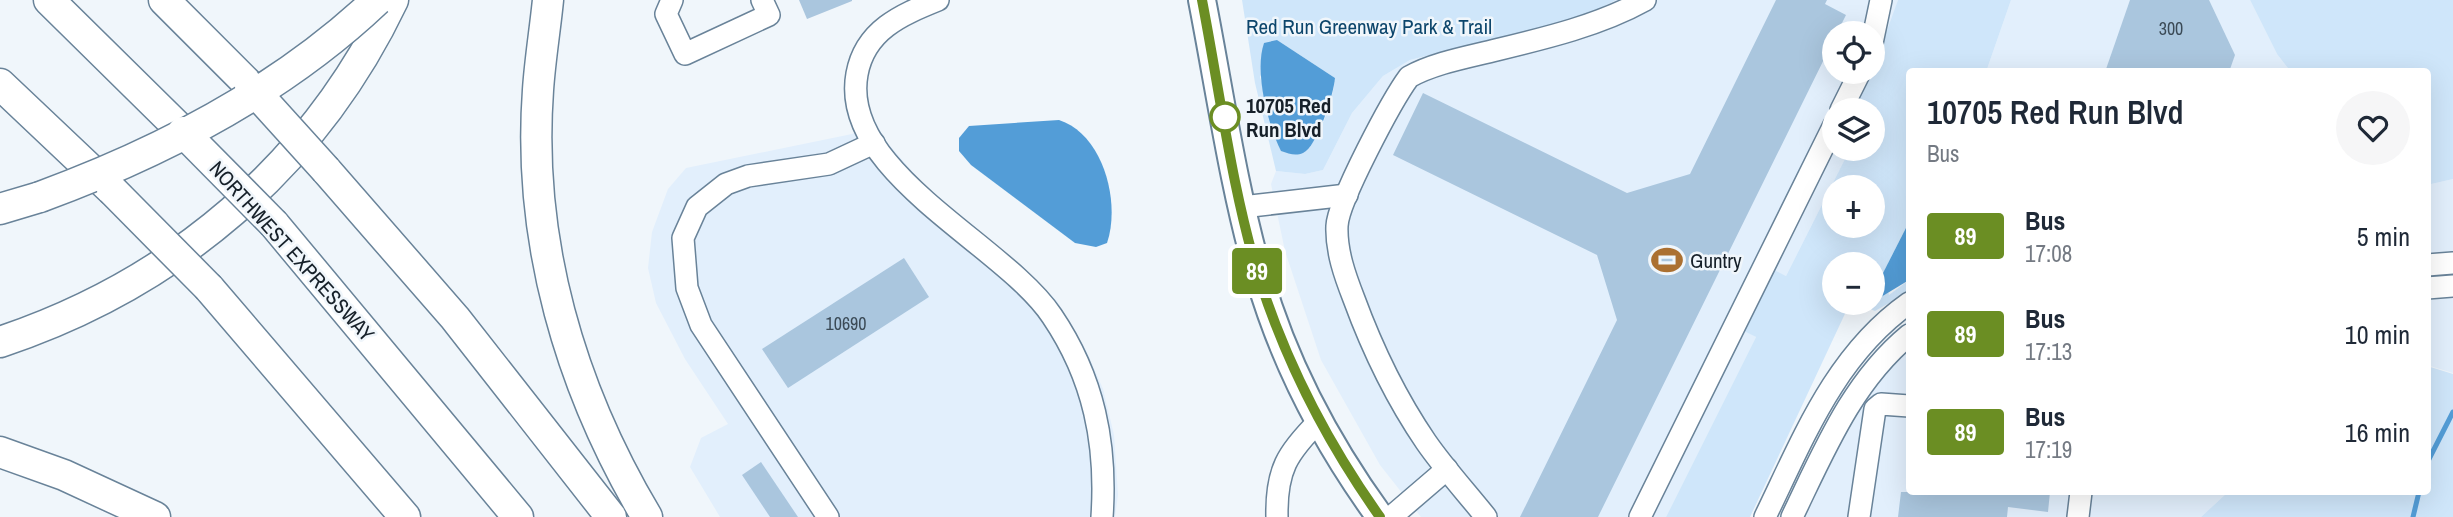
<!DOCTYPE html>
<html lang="en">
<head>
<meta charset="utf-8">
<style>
	body { margin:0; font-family:"Archivo Narrow",sans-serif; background:#f6f6f7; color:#1f2937; height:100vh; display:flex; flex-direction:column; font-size:26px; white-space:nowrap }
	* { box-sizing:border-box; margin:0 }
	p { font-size:23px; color:#747a83 }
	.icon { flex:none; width:38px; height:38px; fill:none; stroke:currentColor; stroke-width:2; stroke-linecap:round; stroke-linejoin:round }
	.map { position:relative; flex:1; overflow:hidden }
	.side { position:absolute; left:1906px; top:68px; width:525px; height:427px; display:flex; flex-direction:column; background:#fff; border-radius:7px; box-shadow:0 7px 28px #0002 }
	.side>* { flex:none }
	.badge { padding:0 14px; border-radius:5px; font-size:24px; line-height:46px }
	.fabs { position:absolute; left:1822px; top:21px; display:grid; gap:14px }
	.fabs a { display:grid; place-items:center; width:63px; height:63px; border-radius:50%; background:#fff; box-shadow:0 7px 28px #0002; font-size:35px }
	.map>.badge { position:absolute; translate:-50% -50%; box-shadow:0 0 0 4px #fff }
	.round { display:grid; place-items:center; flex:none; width:74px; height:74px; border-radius:37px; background:#f6f6f7 }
	.headline { display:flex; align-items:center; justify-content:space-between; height:119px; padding:0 21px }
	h1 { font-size:33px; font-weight:600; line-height:52px }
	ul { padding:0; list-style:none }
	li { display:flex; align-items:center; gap:21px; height:98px; padding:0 21px }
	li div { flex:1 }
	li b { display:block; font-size:26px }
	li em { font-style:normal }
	li .badge { min-width:77px; font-weight:700; text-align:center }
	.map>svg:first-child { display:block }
	.built { fill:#e2effc }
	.green { fill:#cfe6fa; fill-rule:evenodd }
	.water { fill:#539dd7 }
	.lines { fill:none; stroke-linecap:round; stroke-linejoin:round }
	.stream { stroke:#539dd7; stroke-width:5 }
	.building { fill:#aac6de }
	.minor-casing { stroke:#698399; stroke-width:24 }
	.major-casing { stroke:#698399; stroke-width:30 }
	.highway-casing { stroke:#698399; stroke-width:33 }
	.minor { stroke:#fff; stroke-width:21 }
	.major { stroke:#fff; stroke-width:26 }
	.highway { stroke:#fff; stroke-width:30 }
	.highway-bridge-casing { stroke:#698399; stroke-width:33; stroke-linecap:butt }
	.highway-bridge { stroke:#fff; stroke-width:30 }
	.line-casing { stroke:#fff; stroke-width:16 }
	.line { stroke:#6b8e23; stroke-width:10 }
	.stop-dot { fill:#fff; stroke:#6b8e23; stroke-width:3.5 }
	.labels { text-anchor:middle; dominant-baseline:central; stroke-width:5; stroke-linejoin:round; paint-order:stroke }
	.number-label { font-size:18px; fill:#3b4a56 }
	.park-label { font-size:21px; fill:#0d466c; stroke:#f0f6fb }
	.stop-label { font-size:21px; font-weight:bold; fill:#162029; stroke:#f0f6fb; text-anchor:start }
	.street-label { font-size:21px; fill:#162029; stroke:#f0f6fb }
	.poi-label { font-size:21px; fill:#162029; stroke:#f0f6fb; text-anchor:start }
</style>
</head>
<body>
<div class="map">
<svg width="2453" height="517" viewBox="0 0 2453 517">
	<rect width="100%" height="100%" fill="#f0f6fb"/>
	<g class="built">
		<polygon points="1616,0 1898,0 1886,38 1873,69 1872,33 1834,33 1834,72 1871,72 1852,110 1834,110 1834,149 1850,149 1786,276 1774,271 1744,330 1756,337 1666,517 1421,517 1380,465 1321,360 1285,251 1271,184 1276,171 1305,174 1323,170 1352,113 1383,76 1410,60 1586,16"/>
		<polygon points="2011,0 2250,0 2277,54 2291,72 1986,72"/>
		<polygon points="875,121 885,140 923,184 1019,264 1057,301 1086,350 1103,389 1114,435 1118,495 1115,517 720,517 690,467 701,438 728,424 685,359 656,303 648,268 652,232 668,189 686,168 852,134"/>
		<polygon points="2453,179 2453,373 2427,365 2427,185"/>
		<polygon points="1909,320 1909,492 2228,492 2201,517 1779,517 1841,394 1891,334"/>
	</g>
	<g class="green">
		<path d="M1242,0H1616L1586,16L1410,60L1383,76L1352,113L1323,170L1305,174L1276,171L1255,83ZM1277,40L1335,78C1333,100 1320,140 1302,153L1282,151L1260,77Z"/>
		<path d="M1898,0H2011L1986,72H1909V222L1883,273L1889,295L1909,280V292L1875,311L1865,307V303H1872V264H1834V303H1850L1750,517H1666L1756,337L1744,331L1774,270L1786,276L1850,149H1872V110H1852L1872,72ZM1834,187H1872V226H1834Z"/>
		<polygon points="2250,0 2453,0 2453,179 2427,185 2427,72 2291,72 2277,54"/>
		<polygon points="2427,366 2453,374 2453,517 2201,517 2228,492 2427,492"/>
	</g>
	<g class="water">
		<path d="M1277,40L1335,78C1334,93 1317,147 1303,153C1296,156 1289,154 1281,151C1268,125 1254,72 1264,43Z"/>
		<path d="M1059,120C1103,134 1121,202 1107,243L1096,247L1075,243L971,165L959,151V138L969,126Z"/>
		<polygon points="1909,222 1909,280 1881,297 1883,273"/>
	</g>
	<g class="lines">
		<g class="stream">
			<polyline points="2427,463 2453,412"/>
			<polyline points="2413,517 2419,492"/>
		</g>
	</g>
	<g class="building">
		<polygon points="799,0 852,0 852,1 807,19"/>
		<polygon points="1776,0 1827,0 1825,4 1846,15 1837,33 1834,33 1834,39 1598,517 1520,517 1617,320 1597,255 1393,155 1423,93 1627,193 1690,174"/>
		<polygon points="2130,0 2209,0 2235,55 2229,72 2105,72"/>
		<polygon points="904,258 929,297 788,388 762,349"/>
		<polygon points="761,462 798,517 770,517 742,475"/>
		<polygon points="1901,492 2050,492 2048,512 2008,507 2007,517 1898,517"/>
	</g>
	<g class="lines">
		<defs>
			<g id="minor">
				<polyline points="672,0 666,14 685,54 769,15 762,0"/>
				<path d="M938,0C901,15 865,30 857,74C839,172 1004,244 1052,316C1094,378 1107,444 1102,517"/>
				<polyline points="1872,43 1881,0"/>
				<polyline points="1841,110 1860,72"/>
				<polyline points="1242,207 1347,195"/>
				<polyline points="2427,265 2453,263"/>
				<polyline points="2427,288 2453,286"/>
				<polyline points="828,517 701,325 687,288 683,238 697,207 726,184 748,176 829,164 874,143"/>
				<path d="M1277,517C1276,470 1287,453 1319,421"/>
				<polyline points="1391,517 1447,469"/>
				<path d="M1486,517C1466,492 1444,468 1426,442C1396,398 1372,348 1354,299C1345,276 1336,251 1337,226C1338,201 1392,100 1409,77C1434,63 1468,57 1496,50C1546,38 1600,25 1645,0"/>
				<polyline points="1640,517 1834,125"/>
				<path d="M1765,517C1803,439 1835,355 1909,303"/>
				<path d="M1792,517C1824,451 1852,382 1909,335"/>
				<polyline points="1859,517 1875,409 1881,404 1909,406"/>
				<polyline points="2078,517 2081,492"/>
			</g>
			<path id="major" d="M1202,0C1220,92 1233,186 1259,276C1284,363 1327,444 1380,517"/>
			<g id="highway">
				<polyline points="49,0 183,132"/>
				<polyline points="164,0 250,86"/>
				<path d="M548,0C545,30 540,60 538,90C527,241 570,388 647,517"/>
				<polyline points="0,84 112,190"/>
				<polyline points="326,170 455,318 611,517"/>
				<polyline points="0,209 40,197"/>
				<polyline points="274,224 518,517"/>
				<polyline points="209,288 405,517"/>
				<path d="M0,342C174,284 314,166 393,0"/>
				<polyline points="0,452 64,475 155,517"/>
			</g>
		</defs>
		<use href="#minor" class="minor-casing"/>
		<use href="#major" class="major-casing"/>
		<use href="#highway" class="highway-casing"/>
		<use href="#minor" class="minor"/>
		<use href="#major" class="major"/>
		<use href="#highway" class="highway"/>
		<defs>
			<g id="highway-bridge">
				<polyline points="250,86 326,170"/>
				<polyline points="183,132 274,224"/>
				<polyline points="112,190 209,288"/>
				<path d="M40,197C163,152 281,91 377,0"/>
			</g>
		</defs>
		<use href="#highway-bridge" class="highway-bridge-casing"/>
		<use href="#highway-bridge" class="highway-bridge"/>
	</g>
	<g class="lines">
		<defs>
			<path id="line" d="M1202,0C1220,93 1232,191 1260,281C1288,367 1328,444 1380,517"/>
		</defs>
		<use href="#line" class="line-casing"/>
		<use href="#line" class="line"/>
	</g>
	<defs>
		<symbol id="stadium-bare" viewBox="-9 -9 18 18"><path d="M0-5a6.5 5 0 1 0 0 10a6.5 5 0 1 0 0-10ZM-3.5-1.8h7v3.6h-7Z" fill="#ab7031" stroke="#f0f6fb" stroke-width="2.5" paint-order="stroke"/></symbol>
	</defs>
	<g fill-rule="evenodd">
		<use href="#stadium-bare" x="1645" y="238" width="44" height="44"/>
	</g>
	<circle class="stop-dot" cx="1225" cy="117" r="14"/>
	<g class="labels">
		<g class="number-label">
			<text x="2171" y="28">300</text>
			<text x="846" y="323">10690</text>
		</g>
		<g class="park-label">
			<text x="1369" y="26">Red Run Greenway Park &amp; Trail</text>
		</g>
		<g class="stop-label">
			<text x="1246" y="105">10705 Red<tspan x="1246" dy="24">Run Blvd</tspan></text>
		</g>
		<g class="street-label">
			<text transform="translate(292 251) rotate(48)">NORTHWEST EXPRESSWAY</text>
		</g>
		<g class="poi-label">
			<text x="1690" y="260">Guntry</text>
		</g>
	</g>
</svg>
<div class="fabs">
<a><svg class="icon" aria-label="locate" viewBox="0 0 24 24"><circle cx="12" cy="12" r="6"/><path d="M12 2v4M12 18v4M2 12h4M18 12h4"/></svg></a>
<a><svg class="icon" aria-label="layers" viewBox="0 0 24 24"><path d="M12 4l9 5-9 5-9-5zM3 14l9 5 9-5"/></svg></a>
<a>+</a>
<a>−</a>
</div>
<b class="badge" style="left:1257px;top:271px;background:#6b8e23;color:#fff">89</b>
<section class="side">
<div class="headline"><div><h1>10705 Red Run Blvd</h1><p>Bus</p></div><a class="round"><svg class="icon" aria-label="heart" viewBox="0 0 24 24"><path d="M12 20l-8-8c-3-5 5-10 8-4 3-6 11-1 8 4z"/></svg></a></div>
<ul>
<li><span class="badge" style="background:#6b8e23;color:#fff">89</span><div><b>Bus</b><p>17:08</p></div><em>5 min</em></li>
<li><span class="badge" style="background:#6b8e23;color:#fff">89</span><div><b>Bus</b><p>17:13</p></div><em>10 min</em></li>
<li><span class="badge" style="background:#6b8e23;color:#fff">89</span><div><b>Bus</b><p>17:19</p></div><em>16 min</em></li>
</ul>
</section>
</div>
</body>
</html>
